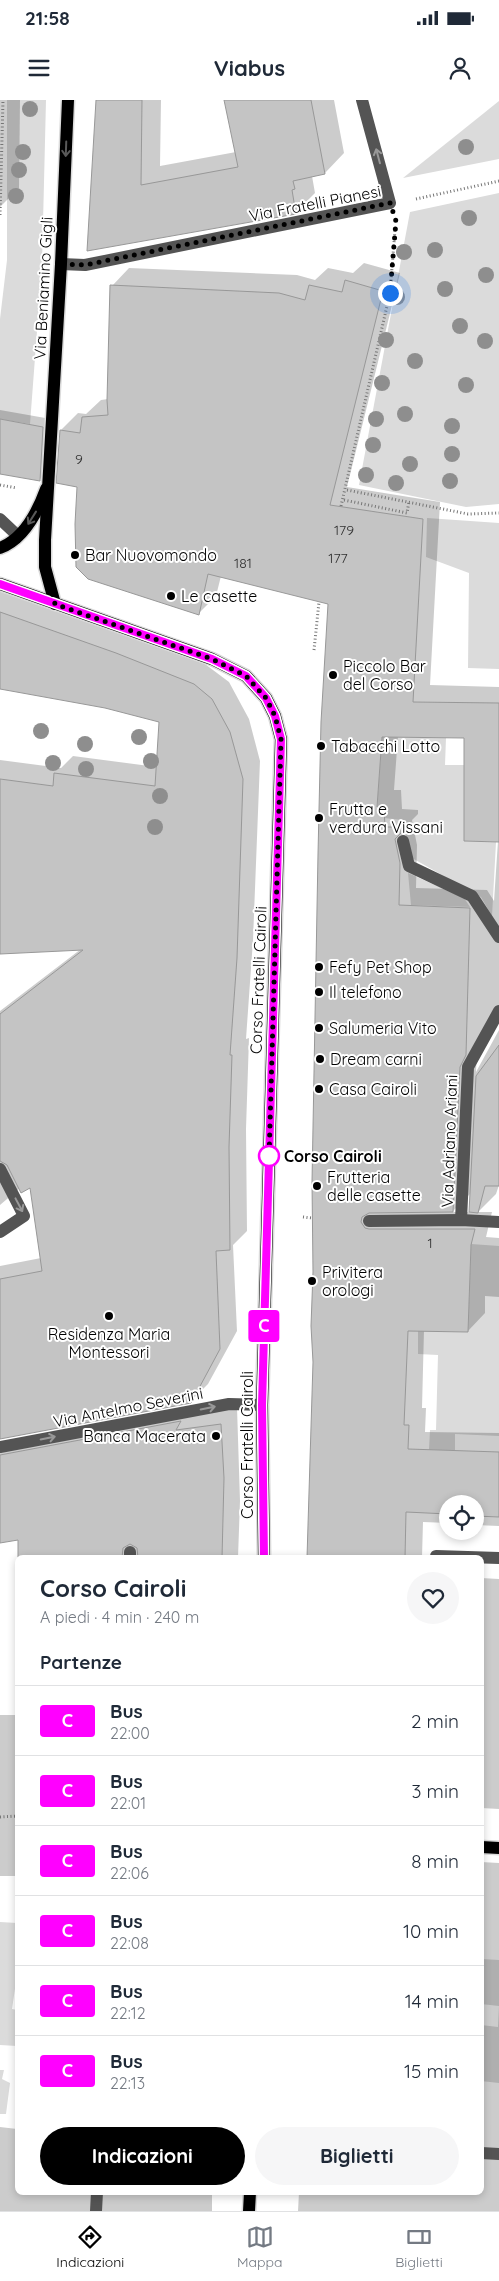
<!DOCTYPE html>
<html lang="it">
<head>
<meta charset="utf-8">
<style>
	body { margin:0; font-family:Quicksand,sans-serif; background:#f6f6f7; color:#1f2937; height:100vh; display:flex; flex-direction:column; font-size:19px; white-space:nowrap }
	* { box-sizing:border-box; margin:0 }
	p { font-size:16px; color:#747a83 }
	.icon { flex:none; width:28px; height:28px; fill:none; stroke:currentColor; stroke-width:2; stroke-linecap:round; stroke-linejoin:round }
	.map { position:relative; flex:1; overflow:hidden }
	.side { position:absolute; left:15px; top:1455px; width:469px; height:640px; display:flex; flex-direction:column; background:#fff; border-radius:8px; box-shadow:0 2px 8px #0003 }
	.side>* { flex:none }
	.badge { padding:0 10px; border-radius:4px; font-size:18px; line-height:32px }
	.controls { position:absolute; left:439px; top:1395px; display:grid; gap:10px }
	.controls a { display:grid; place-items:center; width:45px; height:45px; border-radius:50%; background:#fff; box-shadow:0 2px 8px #0003; font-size:25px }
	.you { position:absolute; width:25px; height:25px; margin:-12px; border:4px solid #fff; border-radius:50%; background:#1a73e8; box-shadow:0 0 0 8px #1a73e833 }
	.map>.badge { position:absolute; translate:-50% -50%; box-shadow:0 0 0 2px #fff }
	h2 { padding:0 25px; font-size:19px; line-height:45px }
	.round { display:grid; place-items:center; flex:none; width:52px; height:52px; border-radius:26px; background:#f6f6f7 }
	.head { display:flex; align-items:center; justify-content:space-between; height:85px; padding:0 25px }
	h1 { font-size:24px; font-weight:700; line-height:38px }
	.action { display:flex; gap:10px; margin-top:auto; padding:10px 25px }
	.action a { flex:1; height:58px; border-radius:30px; background:#000; color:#fff; font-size:20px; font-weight:700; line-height:58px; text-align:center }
	.action a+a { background:#f6f6f7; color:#1f2937 }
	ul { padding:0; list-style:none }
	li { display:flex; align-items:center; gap:15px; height:70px; padding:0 25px; border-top:1px solid #e0e1e3 }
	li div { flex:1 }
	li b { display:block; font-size:19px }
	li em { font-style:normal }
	li .badge { min-width:55px; font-weight:700; text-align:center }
	.status { display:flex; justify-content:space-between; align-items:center; height:35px; padding:0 25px; background:#fff; direction:ltr }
	.status svg { height:14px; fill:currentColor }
	header { display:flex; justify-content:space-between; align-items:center; height:65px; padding:0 25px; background:#fff; font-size:22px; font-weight:700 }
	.tabs { display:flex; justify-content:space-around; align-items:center; height:70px; border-top:1px solid #e0e1e3; background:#fff; font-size:14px; color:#747a83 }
	.tabs a { display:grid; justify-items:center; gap:2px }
	.tabs .active { color:#000 }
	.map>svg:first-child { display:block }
	.green { fill:#dbdbdb }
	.shadow { fill:#0003; fill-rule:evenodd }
	.building { fill:#c4c4c4; stroke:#989898 }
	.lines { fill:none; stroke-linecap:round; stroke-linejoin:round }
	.major-casing { stroke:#dbdbdb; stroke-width:15 }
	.path { stroke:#767676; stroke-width:3; stroke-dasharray:1 2.5; stroke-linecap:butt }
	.minor { stroke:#545454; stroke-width:12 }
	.major { stroke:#000; stroke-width:12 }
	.tree { fill:#8e8e8e }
	.oneway { stroke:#595959 }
	.oneway2 { stroke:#989898 }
	.line-casing { stroke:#fff; stroke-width:11 }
	.line { stroke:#f0f; stroke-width:8 }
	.walk { stroke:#000; stroke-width:5; stroke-dasharray:0 9 }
	.poi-dot { fill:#000; stroke:#fff; stroke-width:2 }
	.stop-dot { fill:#fff; stroke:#f0f; stroke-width:2.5 }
	.labels { text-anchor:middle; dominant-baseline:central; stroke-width:4; stroke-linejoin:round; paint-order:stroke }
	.number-label { font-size:14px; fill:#313131 }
	.street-label { font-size:16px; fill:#000; stroke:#fff }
	.poi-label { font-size:16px; fill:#000; stroke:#fff; text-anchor:start }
	.stop-label { font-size:16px; font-weight:bold; fill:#000; stroke:#fff; text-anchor:start }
</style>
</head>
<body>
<div class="status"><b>21:58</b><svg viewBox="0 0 49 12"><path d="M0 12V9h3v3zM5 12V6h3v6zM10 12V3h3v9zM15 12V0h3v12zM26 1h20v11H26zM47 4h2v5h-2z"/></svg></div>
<header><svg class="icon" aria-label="menu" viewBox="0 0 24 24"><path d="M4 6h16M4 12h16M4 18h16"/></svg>Viabus<svg class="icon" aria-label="person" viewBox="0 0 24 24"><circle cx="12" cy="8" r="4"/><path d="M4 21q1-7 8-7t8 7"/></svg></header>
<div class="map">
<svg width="499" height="2111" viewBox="0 0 499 2111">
	<rect width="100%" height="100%" fill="#fff"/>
	<g class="green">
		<polygon points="7,0 46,0 42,165 30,324 0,319 0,219 7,160"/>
		<polygon points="499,1 499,59 403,78"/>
		<polygon points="499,93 499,404 466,407 359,385 410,112"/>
		<polygon points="427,418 499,423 499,569 468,568 469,473 426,457"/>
		<polygon points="382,637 446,638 445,665 465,665 464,741 496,742 492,816 481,797 412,758 402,720 384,718 384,707 377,707"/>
		<polygon points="408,773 464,798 470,807 411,805"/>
		<polygon points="471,1144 499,1146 499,1336 455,1334 455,1350 429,1350 430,1330 436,1330 438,1255 418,1254 418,1230 468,1232"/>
		<polygon points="0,1822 17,1823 17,1875 12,1909 17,1910 17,1946 0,1945"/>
		<polygon points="481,1859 499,1860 499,1983 481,1981 481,1925 498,1927 499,1906 481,1904"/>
		<polygon points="0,1970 4,1970 2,1979 10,1983 6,2014 0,2014"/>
	</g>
	<g class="shadow">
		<polygon points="0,0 20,0 19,88 0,107"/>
		<polygon points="97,0 161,0 160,66 236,52 226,0 334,0 344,53 325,73 312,76 315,93 295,113 89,150"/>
		<path d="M364,163L400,173L347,387L440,402L430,585L499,587V907L477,947L476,972L499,930V1085L496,1094L478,1112H492L486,1137L499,1138V1197L485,1196V1213L468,1231L424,1230L422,1308H426L425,1332L499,1333V1426L475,1425V1404H448V1423L423,1422L422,1458H310L313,1353V1082L329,503L221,476L216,496L198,514L79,386L61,330L78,313L86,314L101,300L108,299L112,186L129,168L297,175L315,180L328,168L353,173ZM398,636L465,637L498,741L494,801L487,790L416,788L417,745L412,720L418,714V710L402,709L401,690H394ZM472,1092L471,1112H452Z"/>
		<polygon points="0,310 51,319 48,371 40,379 0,373"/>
		<polygon points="0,489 205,564 229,582 249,619 260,661 253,840 246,939 249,938 246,1029 247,1131 233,1145 237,1231 208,1284 190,1302 0,1338 0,1166 41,1158 31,1086 20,1088 0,1105 0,911 81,849 0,853 0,660 61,668 73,656 157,667 160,621 106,607 0,588"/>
		<polygon points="237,1307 240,1401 238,1458 20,1458 20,1438 0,1442 0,1352"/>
		<polygon points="481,1478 499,1479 499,1709 481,1708"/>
		<rect x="0" y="1615" width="18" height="161"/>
		<polygon points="481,1762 499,1763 499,2111 298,2111 299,2092 481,2092"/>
		<polygon points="18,2026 18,2092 212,2092 212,2111 0,2111 0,2027 17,2029"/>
	</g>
	<g class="building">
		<polygon points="96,0 142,0 141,85 238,67 224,0 311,0 325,74 293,81 295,89 292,90 296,114 87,151"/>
		<polygon points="345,180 383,191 330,405 423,419 413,602 499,603 499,742 464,741 464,638 382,637 377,707 384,707 385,727 401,727 401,733 395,739 400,763 399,805 470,808 466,955 460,967 453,1112 369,1113 362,1117 361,1122 365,1128 369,1129 475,1129 471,1145 468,1232 408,1231 404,1325 409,1325 408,1349 499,1352 499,1417 475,1416 475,1404 448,1404 448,1414 406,1412 405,1458 307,1458 313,1262 311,1226 313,1172 312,1082 318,754 321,622 328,504 208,474 199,515 88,479 76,467 75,424 77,387 56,383 60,330 80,333 82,317 108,315 107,300 110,185 279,193 305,200 309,185 342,192"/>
		<polygon points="0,319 43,327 40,381 0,374"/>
		<polygon points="0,512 116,553 194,584 212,599 230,632 243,679 237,858 230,955 232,955 229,1047 230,1150 216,1151 220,1249 191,1303 0,1339 0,1179 42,1171 30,1088 21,1093 7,1065 0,1061 0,914 83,850 0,854 0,679 53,686 54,673 155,686 159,622 105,608 0,589"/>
		<polygon points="499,945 499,1086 485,1086 478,1113 469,1112 476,976"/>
		<polygon points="181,1321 176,1330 221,1324 224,1378 222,1458 138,1458 137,1448 130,1444 123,1448 122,1458 18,1458 18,1440 0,1443 0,1355"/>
	</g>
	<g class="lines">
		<defs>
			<g id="major">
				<path d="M0,448C24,439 38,411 46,389"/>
				<polyline points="0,484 212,559 246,576 266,598 275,616 281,639 262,1305 264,1458"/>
				<polyline points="55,504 45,467 45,440 61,164 68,0"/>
				<polyline points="481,1747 499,1748"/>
				<polyline points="249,2111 250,2092"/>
			</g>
		</defs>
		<use href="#major" class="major-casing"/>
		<g class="path">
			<polyline points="416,99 499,81"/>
			<polyline points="0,115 3,0"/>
			<polyline points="0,385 17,388"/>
			<polyline points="347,390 468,414 499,413"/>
			<polyline points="344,400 407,413 409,401"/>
			<polyline points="341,406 390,193 395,130"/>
			<polyline points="314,550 319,502"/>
			<polyline points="303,1117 312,1118"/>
			<polyline points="0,1717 18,1716"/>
		</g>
		<g class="minor">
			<polyline points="61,164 85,165 390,103 362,0"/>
			<polyline points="0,419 18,436"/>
			<polyline points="403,741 409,766 472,796 499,837"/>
			<polyline points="0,1069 24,1116 0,1132"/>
			<polyline points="461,1120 468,967 499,911"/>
			<polyline points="369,1121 461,1120 499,1122"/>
			<polyline points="0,1347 229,1304 262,1305"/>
			<polyline points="436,1456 499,1458"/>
			<polyline points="130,1458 130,1452"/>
			<polyline points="481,2053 499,2054"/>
			<polyline points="96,2111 97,2092"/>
		</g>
		<use href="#major" class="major"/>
	</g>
	<g class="tree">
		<circle cx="30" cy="9" r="8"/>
		<circle cx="466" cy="47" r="8"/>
		<circle cx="23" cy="52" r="8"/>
		<circle cx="19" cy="70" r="8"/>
		<circle cx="16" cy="96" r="8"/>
		<circle cx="469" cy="118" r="8"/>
		<circle cx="435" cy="150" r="8"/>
		<circle cx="404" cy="152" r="8"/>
		<circle cx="486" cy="175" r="8"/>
		<circle cx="445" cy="189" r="8"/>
		<circle cx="397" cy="197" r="8"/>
		<circle cx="460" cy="226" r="8"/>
		<circle cx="386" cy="240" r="8"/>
		<circle cx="485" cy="241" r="8"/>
		<circle cx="415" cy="261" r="8"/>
		<circle cx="382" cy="283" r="8"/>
		<circle cx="466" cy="285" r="8"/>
		<circle cx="405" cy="314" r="8"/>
		<circle cx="376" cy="319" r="8"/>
		<circle cx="452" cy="326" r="8"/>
		<circle cx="373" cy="345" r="8"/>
		<circle cx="452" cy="354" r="8"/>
		<circle cx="410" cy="364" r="8"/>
		<circle cx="366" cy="375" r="8"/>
		<circle cx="450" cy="381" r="8"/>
		<circle cx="396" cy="383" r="8"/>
		<circle cx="41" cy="631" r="8"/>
		<circle cx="139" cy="637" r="8"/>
		<circle cx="85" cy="644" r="8"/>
		<circle cx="151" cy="661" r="8"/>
		<circle cx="53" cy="663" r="8"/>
		<circle cx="86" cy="669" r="8"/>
		<circle cx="160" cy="696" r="8"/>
		<circle cx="155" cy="727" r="8"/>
	</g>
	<defs><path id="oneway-shaft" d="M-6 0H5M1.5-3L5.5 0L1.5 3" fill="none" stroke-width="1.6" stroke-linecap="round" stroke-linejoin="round" transform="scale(1.25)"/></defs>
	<g class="oneway">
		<use href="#oneway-shaft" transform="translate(66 49) rotate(92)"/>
		<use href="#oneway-shaft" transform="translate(32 418) rotate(122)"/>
	</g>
	<g class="oneway2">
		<use href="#oneway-shaft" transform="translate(378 56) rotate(-105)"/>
		<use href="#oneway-shaft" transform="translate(19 1105) rotate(62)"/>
		<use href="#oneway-shaft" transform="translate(208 1308) rotate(-11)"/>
		<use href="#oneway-shaft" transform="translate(48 1338) rotate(-11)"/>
	</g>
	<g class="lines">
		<defs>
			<polyline id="line" points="0,484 212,559 246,576 266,598 275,616 281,639 262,1305 264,1458"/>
		</defs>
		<use href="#line" class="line-casing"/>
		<use href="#line" class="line"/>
		<polyline class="walk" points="269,1056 269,1059 281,639 275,616 266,598 246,576 212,559 55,504 46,466 46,440 62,164 85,165 390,103 396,121 390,193"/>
	</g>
	<g class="poi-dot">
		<circle cx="75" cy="455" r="5"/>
		<circle cx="171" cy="496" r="5"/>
		<circle cx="333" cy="575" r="5"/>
		<circle cx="321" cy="646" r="5"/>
		<circle cx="319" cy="718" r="5"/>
		<circle cx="319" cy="867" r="5"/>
		<circle cx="319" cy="892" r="5"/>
		<circle cx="319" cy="928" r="5"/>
		<circle cx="320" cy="959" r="5"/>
		<circle cx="319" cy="989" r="5"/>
		<circle cx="317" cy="1086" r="5"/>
		<circle cx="312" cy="1181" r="5"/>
		<circle cx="109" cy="1216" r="5"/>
		<circle cx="216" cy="1336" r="5"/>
	</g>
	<circle class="stop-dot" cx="269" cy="1056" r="10"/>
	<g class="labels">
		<g class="number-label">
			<text x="79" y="359">9</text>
			<text x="344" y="430">179</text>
			<text x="338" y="458">177</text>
			<text x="243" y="463">181</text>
			<text x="430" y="1143">1</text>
		</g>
		<g class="street-label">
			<text transform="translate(315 103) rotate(-11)">Via Fratelli Pianesi</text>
			<text transform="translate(43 188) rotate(-87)">Via Beniamino Gigli</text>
			<text transform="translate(258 880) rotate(-88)">Corso Fratelli Cairoli</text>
			<text transform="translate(449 1041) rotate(-88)">Via Adriano Ariani</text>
			<text transform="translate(128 1307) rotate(-11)">Via Antelmo Severini</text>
			<text transform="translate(247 1345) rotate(-90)">Corso Fratelli Cairoli</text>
		</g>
		<g class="poi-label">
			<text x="85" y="455">Bar Nuovomondo</text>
			<text x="181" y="496">Le casette</text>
			<text x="343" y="566">Piccolo Bar<tspan x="343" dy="18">del Corso</tspan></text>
			<text x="331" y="646">Tabacchi Lotto</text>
			<text x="329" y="709">Frutta e<tspan x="329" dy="18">verdura Vissani</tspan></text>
			<text x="329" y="867">Fefy Pet Shop</text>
			<text x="329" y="892">Il telefono</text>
			<text x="329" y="928">Salumeria Vito</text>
			<text x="330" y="959">Dream carni</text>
			<text x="329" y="989">Casa Cairoli</text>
			<text x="327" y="1077">Frutteria<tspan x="327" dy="18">delle casette</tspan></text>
			<text x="322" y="1172">Privitera<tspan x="322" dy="18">orologi</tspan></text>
			<text x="109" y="1234" text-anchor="middle">Residenza Maria<tspan x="109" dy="18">Montessori</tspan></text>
			<text x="206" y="1336" text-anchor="end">Banca Macerata</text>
		</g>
		<g class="stop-label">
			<text x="284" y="1056">Corso Cairoli</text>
		</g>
	</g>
</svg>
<div class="controls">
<a><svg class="icon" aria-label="locate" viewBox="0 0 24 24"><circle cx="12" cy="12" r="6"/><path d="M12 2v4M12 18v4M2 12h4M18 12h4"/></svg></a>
</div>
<div class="you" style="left:390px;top:193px"></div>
<b class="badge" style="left:264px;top:1226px;background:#f0f;color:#fff">C</b>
<section class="side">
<div class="head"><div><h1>Corso Cairoli</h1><p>A piedi · 4 min · 240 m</p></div><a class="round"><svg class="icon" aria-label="heart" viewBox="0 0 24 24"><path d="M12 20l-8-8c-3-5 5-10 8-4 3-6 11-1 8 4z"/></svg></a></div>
<h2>Partenze</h2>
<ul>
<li><span class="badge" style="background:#f0f;color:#fff">C</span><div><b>Bus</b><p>22:00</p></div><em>2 min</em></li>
<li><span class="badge" style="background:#f0f;color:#fff">C</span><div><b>Bus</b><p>22:01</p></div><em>3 min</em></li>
<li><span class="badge" style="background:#f0f;color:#fff">C</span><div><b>Bus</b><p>22:06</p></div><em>8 min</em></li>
<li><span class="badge" style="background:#f0f;color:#fff">C</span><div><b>Bus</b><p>22:08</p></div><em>10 min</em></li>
<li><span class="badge" style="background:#f0f;color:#fff">C</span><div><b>Bus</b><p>22:12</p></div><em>14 min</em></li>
<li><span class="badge" style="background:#f0f;color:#fff">C</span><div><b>Bus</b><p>22:13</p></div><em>15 min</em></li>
</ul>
<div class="action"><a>Indicazioni</a><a>Biglietti</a></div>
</section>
</div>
<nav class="tabs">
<a class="active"><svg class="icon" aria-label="directions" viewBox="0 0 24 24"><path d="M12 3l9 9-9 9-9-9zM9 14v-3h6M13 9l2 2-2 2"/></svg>Indicazioni</a>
<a><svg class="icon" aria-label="map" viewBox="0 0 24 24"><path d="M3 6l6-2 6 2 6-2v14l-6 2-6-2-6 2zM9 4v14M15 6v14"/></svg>Mappa</a>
<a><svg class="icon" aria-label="tickets" viewBox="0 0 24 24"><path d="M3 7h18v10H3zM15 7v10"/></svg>Biglietti</a>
</nav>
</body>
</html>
